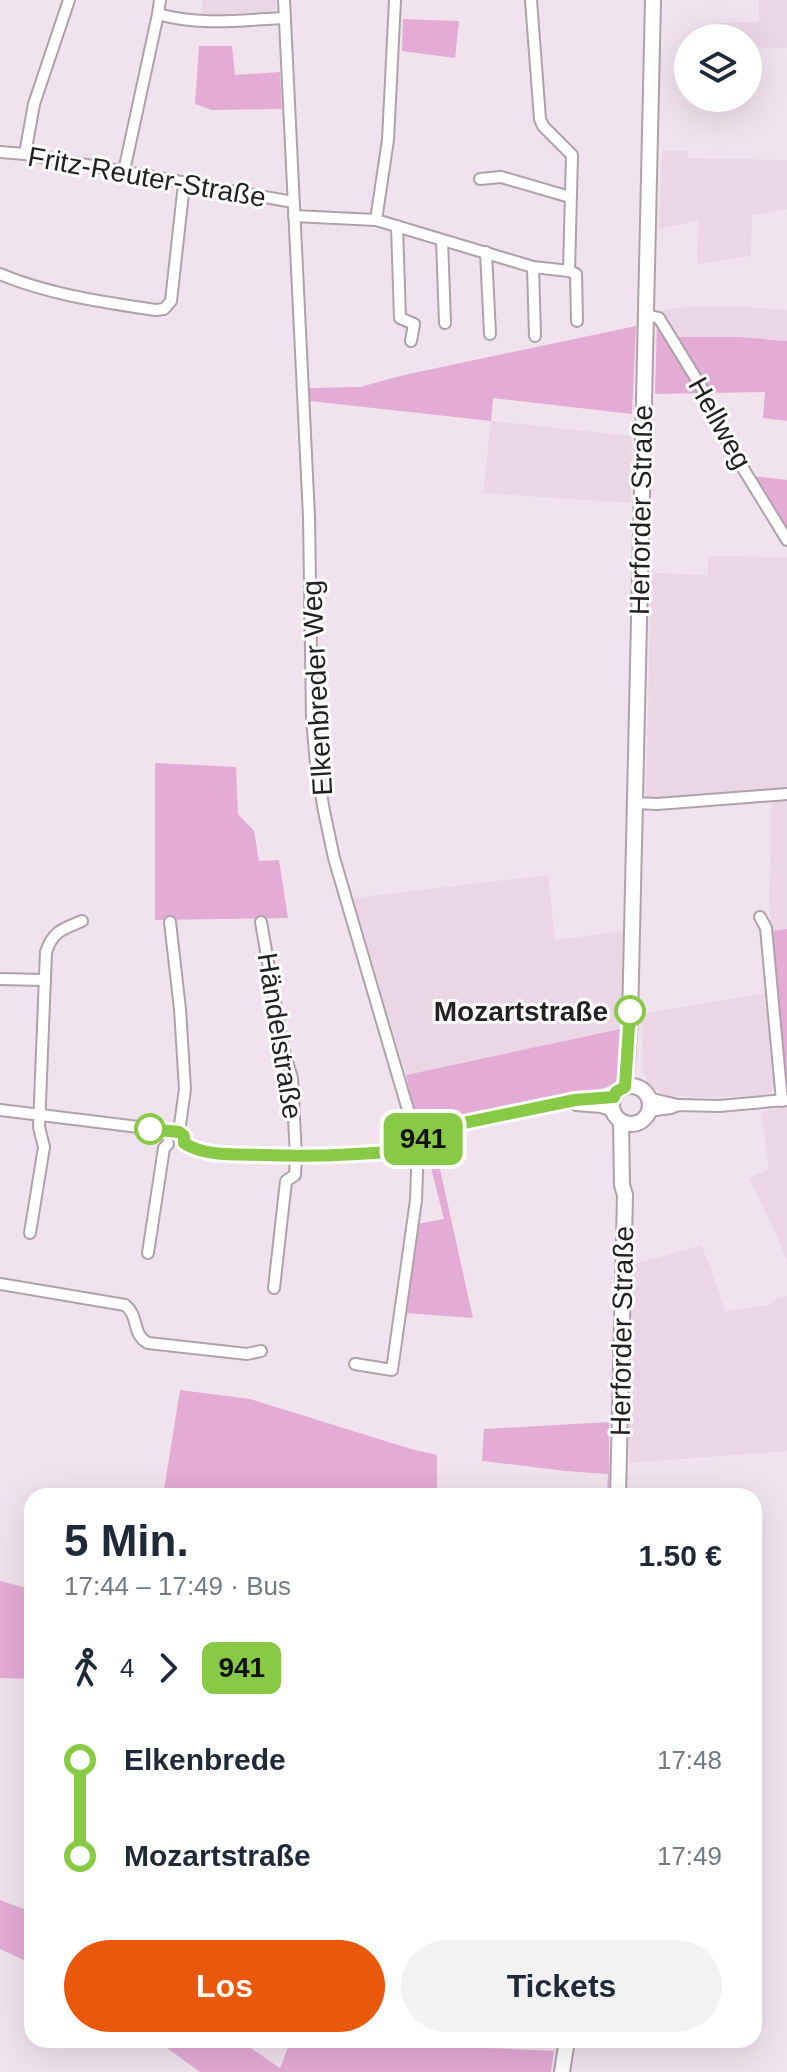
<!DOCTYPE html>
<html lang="de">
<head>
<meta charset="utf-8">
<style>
	body { margin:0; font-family:Arial,sans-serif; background:#f2f2f3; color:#1f2937; height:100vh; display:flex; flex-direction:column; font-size:30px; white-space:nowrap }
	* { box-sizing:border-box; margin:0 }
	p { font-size:26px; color:#747a83 }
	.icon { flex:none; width:44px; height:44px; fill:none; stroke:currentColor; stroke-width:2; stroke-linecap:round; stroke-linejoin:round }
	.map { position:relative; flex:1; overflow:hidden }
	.panel { position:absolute; left:24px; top:1488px; width:738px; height:560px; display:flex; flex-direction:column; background:#fff; border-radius:24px; box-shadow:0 8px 32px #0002 }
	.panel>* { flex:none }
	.badge { padding:0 16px; border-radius:12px; font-size:28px; line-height:52px }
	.fabs { position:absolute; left:674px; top:24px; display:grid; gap:16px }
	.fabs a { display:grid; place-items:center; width:88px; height:88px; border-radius:50%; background:#fff; box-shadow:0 8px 32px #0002; font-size:40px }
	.map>.badge { position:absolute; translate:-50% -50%; box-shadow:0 0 0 4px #fff }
	.legs { display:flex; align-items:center; gap:12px; height:88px; padding:0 40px; font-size:26px }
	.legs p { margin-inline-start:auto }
	.headline { display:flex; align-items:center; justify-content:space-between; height:136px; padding:0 40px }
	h1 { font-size:44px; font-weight:700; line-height:60px }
	.cta { display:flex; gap:16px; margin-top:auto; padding:16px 40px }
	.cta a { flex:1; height:92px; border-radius:48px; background:#ea580c; color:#fff; font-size:32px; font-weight:700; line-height:92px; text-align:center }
	.cta a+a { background:#f2f2f3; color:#1f2937 }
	ul { padding:0 40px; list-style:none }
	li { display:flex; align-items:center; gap:28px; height:96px; font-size:30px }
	li i { display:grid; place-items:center; width:12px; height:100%; margin:0 10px; background:currentColor }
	li i::after { content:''; width:20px; height:20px; margin:-10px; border:6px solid; border-radius:50%; background:#fff }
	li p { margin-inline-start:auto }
	li:first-child i { background:linear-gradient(#0000 50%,currentColor 0) }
	li:last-child i { background:linear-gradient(currentColor 50%,#0000 0) }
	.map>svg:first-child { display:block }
	.built { fill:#ebd6e5 }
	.green { fill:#e4abd5 }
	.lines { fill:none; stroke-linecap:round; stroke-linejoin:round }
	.minor-casing { stroke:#afa2ab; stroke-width:14 }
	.secondary-casing { stroke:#afa2ab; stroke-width:18 }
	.minor { stroke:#fff; stroke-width:10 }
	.secondary { stroke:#fff; stroke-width:14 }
	.line-1-casing { stroke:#fff; stroke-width:18 }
	.line-1 { stroke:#88c946; stroke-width:12 }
	.stop-1-dot { fill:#fff; stroke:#88c946; stroke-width:4 }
	.labels { text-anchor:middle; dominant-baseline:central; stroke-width:6; stroke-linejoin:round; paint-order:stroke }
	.street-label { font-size:28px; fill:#241f22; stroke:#fff }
	.stop-label { font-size:28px; font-weight:bold; fill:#241f22; stroke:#fff; text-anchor:end }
</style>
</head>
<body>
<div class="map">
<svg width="787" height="2072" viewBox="0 0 787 2072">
	<rect width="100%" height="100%" fill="#f1e3ed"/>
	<g class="built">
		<polygon points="202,0 276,0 276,8 270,12 202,15"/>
		<polygon points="759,0 787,0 787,48 748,47 748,38 717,38 717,23 759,22"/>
		<polygon points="662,151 687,151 688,158 787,160 787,209 752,215 751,256 697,264 698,221 659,229"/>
		<polygon points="731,306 787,310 787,341 739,337 676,337 662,310 688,307"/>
		<polygon points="491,421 632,436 631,503 483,493"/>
		<polygon points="708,556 787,557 787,929 771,931 769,897 772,791 646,798 651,573 708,575"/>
		<polygon points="548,875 555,940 624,931 620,1029 406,1075 353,898"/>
		<polygon points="766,993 773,1084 772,1091 761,1096 696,1097 665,1095 650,1086 643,1073 641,1014"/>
		<polygon points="787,1108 787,1263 779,1240 749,1178 769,1169 761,1112"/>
		<polygon points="701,1245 712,1271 725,1311 770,1305 777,1297 787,1296 787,1451 629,1463 632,1265"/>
	</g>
	<g class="green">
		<polygon points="403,19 459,21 455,58 402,51"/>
		<polygon points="199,46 232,46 235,75 280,72 282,109 212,110 195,104"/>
		<polygon points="657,322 676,337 739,337 787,341 787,421 763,418 765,392 655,394"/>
		<polygon points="636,326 632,414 493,398 491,421 310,401 309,388 360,387 404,375"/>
		<polygon points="753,476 787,480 787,532"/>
		<polygon points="155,763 236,767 238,814 254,831 259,861 279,860 288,918 155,920"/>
		<polygon points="787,929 787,1094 786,1094 771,931"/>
		<path d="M620,1029L618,1078L612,1085L596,1091L527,1101L430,1125C412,1120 411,1092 406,1075Z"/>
		<polygon points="434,1142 473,1318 405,1313 417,1224 444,1219 427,1152"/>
		<polygon points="180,1390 250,1399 411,1449 437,1455 437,1496 163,1496"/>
		<polygon points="609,1422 609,1496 607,1496 608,1474 566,1471 482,1461 484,1429"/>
		<polygon points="0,1581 32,1589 32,1679 0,1678"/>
		<polygon points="0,1900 32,1912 32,1964 0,1949"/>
		<polygon points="156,2040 239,2040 280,2068 291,2040 486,2040 486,2048 554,2051 551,2072 200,2072"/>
	</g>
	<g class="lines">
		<defs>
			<g id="minor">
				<path d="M160,0L158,14C199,26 242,20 284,18"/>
				<polyline points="284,0 309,517 312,719 316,764 324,811 334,858 418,1144 416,1200 392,1370 355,1364"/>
				<polyline points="531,0 540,119 543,126 572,155 569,271"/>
				<polyline points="0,152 25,154 293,202"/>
				<polyline points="25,154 34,104 69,0"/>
				<polyline points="124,171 158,14"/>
				<polyline points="480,179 501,177 570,197"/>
				<polyline points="294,216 376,220 533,267 569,271 576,274 577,321"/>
				<polyline points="376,220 388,140 395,0"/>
				<polyline points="397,226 400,318 414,324 411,341"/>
				<polyline points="442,240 445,323"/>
				<polyline points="486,252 490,334"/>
				<polyline points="533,267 535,336"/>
				<path d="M0,274C50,295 103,302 156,310L164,309L171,301L184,184"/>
				<polyline points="646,315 659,318 700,385 730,447 787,540"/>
				<polyline points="634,803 657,804 787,794"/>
				<polyline points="760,917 766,928 782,1101"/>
				<polyline points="170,922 180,1009 185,1089 179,1132"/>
				<polyline points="261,922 283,1048 292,1078 296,1157 295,1175 286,1181 274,1288"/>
				<polyline points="0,979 45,980"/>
				<polyline points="648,1098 678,1105"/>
				<polyline points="576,1105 601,1107 613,1111"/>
				<path d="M0,1110L179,1132L184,1136V1143C205,1157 237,1154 263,1155C311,1156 359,1155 406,1150L418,1144L429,1132L454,1125L575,1100L614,1097"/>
				<polyline points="648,1111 671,1108 678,1105 719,1106 785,1100"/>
				<path d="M30,1233L44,1147L39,1127L46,952C53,931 63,929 82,921"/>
				<polyline points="148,1253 164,1148 168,1144"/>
				<path d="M0,1284L125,1305C140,1317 131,1334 148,1343L247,1354L261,1351"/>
			</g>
			<g id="secondary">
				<circle cx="631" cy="1105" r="19"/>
				<polyline points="625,1087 630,1021 653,0"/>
				<polyline points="618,1496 625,1195 622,1185 621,1121"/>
				<polyline points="562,2072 567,2040"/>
			</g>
		</defs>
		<use href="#minor" class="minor-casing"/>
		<use href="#secondary" class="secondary-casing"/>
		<use href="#minor" class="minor"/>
		<use href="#secondary" class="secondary"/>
	</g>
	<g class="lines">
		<defs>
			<path id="line-1" d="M150,1129L179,1132L184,1136V1143C205,1157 237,1154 263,1155C311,1157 359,1155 406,1150L418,1144L429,1132L454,1125L575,1100L614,1097L616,1092L625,1087L630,1011"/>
		</defs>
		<use href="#line-1" class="line-1-casing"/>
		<use href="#line-1" class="line-1"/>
	</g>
	<g class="stop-1-dot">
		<circle cx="630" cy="1011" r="14"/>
		<circle cx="150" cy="1129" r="14"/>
	</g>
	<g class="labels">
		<g class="street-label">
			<text transform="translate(147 177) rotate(10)">Fritz-Reuter-Straße</text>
			<text transform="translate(720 423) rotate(61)">Hellweg</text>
			<text transform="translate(641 510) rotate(-89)">Herforder Straße</text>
			<text transform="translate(317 688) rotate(-93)">Elkenbreder Weg</text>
			<text transform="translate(280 1036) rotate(81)">Händelstraße</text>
			<text transform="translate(622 1331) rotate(-89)">Herforder Straße</text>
		</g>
		<g class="stop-label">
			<text x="608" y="1011">Mozartstraße</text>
		</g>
	</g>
</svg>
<div class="fabs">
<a><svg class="icon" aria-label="layers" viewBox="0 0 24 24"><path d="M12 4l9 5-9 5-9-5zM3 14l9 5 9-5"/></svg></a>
</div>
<b class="badge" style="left:423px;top:1139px;background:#88c946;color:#111">941</b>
<section class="panel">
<div class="headline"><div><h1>5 Min.</h1><p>17:44 – 17:49 · Bus</p></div><b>1.50 €</b></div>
<div class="legs"><svg class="icon" aria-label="walk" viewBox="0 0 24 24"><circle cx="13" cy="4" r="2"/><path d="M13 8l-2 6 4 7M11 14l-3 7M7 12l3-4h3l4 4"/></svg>4<svg class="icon" aria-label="forward" viewBox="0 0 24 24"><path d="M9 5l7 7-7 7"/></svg><b class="badge" style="background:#88c946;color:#111">941</b></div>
<ul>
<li><i style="color:#88c946"></i><b>Elkenbrede</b><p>17:48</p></li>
<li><i style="color:#88c946"></i><b>Mozartstraße</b><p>17:49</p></li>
</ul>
<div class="cta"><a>Los</a><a>Tickets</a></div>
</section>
</div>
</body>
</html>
